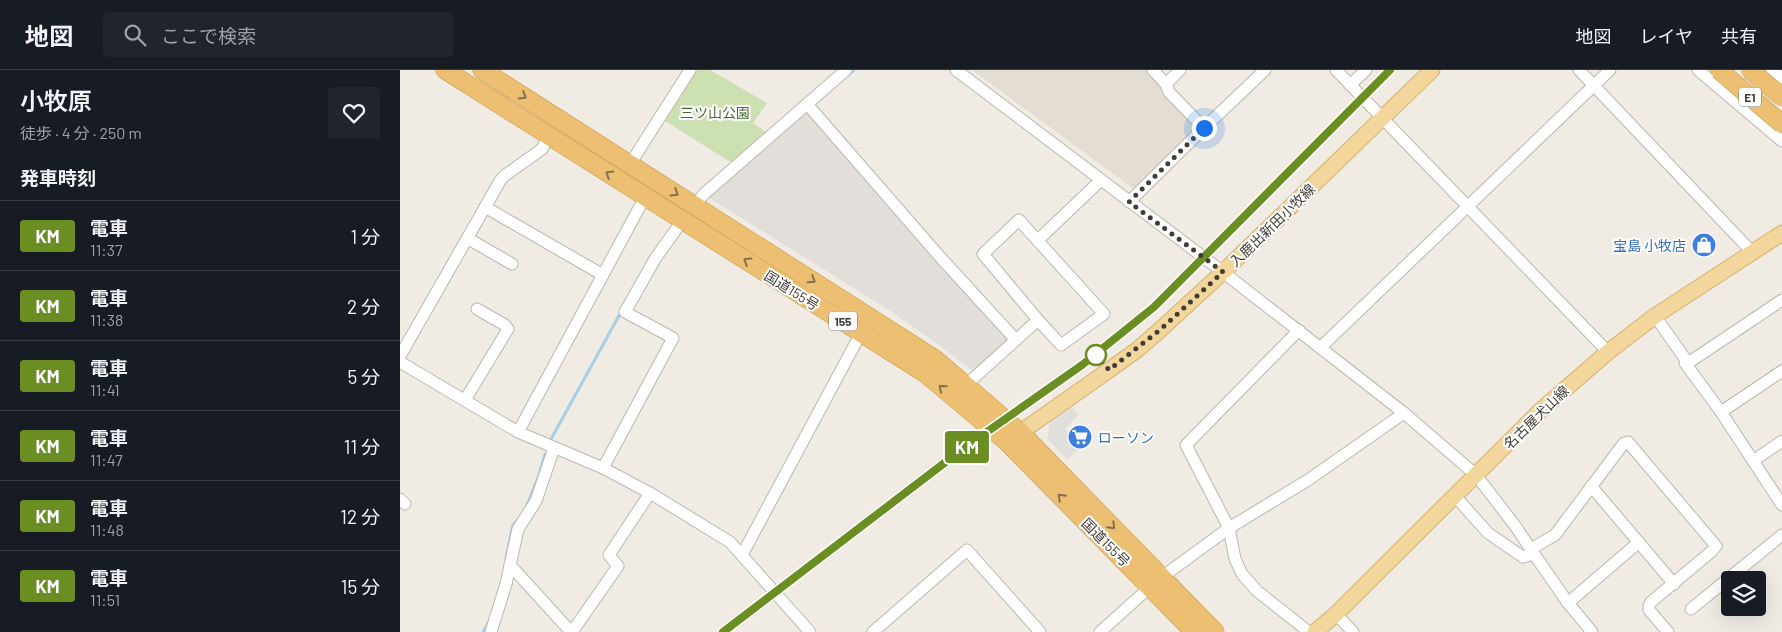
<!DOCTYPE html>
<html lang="ja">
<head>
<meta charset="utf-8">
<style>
	body { margin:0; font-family:Barlow,"Noto Sans JP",sans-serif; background:#20242c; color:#f1f3f6; height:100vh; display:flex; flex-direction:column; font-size:19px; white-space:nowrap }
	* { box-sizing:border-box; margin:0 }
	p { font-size:16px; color:#9ea1a6 }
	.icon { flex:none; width:28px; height:28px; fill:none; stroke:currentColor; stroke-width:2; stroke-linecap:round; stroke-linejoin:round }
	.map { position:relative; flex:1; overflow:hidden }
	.panel { display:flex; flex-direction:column; background:#171b24; width:400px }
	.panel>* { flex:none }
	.badge { padding:0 10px; border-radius:4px; font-size:18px; line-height:32px }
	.buttons { position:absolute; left:1321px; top:501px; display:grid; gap:10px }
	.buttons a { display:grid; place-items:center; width:45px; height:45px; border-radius:5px; background:#171b24; box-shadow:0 5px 20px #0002; font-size:25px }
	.you { position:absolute; width:25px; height:25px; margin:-12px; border:4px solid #fff; border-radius:50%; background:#1a73e8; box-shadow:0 0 0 8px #1a73e833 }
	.map>.badge { position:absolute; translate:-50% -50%; box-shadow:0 0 0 2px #fff }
	h2 { padding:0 20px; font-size:19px; line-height:45px }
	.round { display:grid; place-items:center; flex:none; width:52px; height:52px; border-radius:5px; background:#20242c }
	.overview { display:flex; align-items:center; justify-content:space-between; height:85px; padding:0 20px }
	h1 { font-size:24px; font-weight:600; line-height:38px }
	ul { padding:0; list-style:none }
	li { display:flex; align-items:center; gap:15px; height:70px; padding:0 20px; border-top:1px solid #363941 }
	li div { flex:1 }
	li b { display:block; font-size:19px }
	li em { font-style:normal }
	li .badge { min-width:55px; font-weight:700; text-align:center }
	header { display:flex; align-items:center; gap:30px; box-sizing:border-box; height:70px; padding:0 25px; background:#171b24; border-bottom:1px solid #363941 }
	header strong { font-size:24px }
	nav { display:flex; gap:28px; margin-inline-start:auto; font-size:18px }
	.search { width:350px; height:45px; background:#20242c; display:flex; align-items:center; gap:12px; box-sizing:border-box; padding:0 18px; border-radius:5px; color:#9ea1a6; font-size:19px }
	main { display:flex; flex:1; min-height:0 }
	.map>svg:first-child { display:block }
	.residential { fill:#e3ddd3 }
	.industrial { fill:#e2ded9 }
	.green { fill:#cde0b1 }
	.parking { fill:#e1dfdc }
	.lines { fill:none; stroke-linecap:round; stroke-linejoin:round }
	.stream { stroke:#a7cfe6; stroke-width:3 }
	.minor-casing { stroke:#bdb6ab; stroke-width:13 }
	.major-casing { stroke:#d4b26e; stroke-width:17 }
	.highway-casing { stroke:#c99445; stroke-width:19 }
	.minor { stroke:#fff; stroke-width:11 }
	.major { stroke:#f2d69c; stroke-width:15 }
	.highway { stroke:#ecbf73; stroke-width:18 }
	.rail { stroke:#939393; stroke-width:3; stroke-dasharray:6 6; stroke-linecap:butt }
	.highway-bridge-casing { stroke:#c99445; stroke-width:19; stroke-linecap:butt }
	.highway-bridge { stroke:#ecbf73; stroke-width:18 }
	.oneway { stroke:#85704e }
	.line-casing { stroke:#fff; stroke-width:11 }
	.line { stroke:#6b8e23; stroke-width:8 }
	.walk { stroke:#413c35; stroke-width:5; stroke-dasharray:0 9 }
	.stop-dot { fill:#fff; stroke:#6b8e23; stroke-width:2.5 }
	.labels { text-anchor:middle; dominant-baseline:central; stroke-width:4; stroke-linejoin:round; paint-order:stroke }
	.shield { fill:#fff; stroke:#7a7672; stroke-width:1 }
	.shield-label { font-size:12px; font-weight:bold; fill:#413c35 }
	.park-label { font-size:14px; fill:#486b30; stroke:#fff }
	.street-label { font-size:14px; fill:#413c35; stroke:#fff }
	.shop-label { font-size:14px; fill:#366cbe; stroke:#fff; text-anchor:end }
</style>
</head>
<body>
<header>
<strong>地図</strong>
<div class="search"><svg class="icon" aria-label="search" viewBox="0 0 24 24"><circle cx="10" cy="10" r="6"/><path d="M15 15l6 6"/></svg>ここで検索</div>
<nav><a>地図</a><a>レイヤ</a><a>共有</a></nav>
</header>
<main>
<section class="panel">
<div class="overview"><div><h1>小牧原</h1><p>徒歩 · 4 分 · 250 m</p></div><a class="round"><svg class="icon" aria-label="heart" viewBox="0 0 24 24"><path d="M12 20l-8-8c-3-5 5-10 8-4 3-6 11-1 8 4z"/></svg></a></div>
<h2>発車時刻</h2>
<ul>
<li><span class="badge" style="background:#6b8e23;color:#fff">KM</span><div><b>電車</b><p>11:37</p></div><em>1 分</em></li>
<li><span class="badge" style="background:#6b8e23;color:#fff">KM</span><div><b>電車</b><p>11:38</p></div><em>2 分</em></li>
<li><span class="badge" style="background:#6b8e23;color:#fff">KM</span><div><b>電車</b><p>11:41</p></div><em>5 分</em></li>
<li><span class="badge" style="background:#6b8e23;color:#fff">KM</span><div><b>電車</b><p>11:47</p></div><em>11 分</em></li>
<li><span class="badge" style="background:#6b8e23;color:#fff">KM</span><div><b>電車</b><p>11:48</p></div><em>12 分</em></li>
<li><span class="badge" style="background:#6b8e23;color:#fff">KM</span><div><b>電車</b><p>11:51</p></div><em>15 分</em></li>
</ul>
</section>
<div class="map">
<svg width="1382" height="562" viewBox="0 0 1382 562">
	<rect width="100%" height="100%" fill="#f0ece4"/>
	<polygon class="residential" points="572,0 746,0 757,12 766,25 795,55 796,60 734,119"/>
	<polygon class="industrial" points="407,37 612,267 573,301 540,276 495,244 306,126"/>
	<polygon class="green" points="297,0 310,0 367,33 353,53 366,62 332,93 265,51"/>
	<polygon class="parking" points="673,337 679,345 665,358 681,377 667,389 648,370 649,353"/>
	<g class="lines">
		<g class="stream">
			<polyline points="448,5 454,0"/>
			<polyline points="150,371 221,242"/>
			<polyline points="126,438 139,405 145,384"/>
			<polyline points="106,488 113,455 120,447"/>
			<polyline points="83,562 89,552"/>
		</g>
		<defs>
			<g id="minor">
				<polyline points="556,0 823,202 1004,343 1076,405 1116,457 1134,484"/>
				<polyline points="753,0 766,14 769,22 804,58"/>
				<polyline points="936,0 1208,282"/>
				<polyline points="1179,0 1352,182"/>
				<polyline points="1298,0 1382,71"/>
				<polyline points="1372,0 1382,8"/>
				<polyline points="766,14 780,0"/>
				<polyline points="950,15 966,0"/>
				<polyline points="1347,33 1373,1"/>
				<polyline points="407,34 541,188 616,270"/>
				<polyline points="230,94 290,0"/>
				<polyline points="729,132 804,58 865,0"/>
				<polyline points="295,135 304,124 446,0"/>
				<polyline points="85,137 203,205"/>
				<polyline points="67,168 112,194"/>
				<polyline points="638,170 701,110"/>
				<polyline points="1255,246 1288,293 1285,293 1321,342 1382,435"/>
				<polyline points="899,260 786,375 829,458 835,489 842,504 857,521 909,562"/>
				<polyline points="921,277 1210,0"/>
				<polyline points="0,286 100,111 104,106 142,79 144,75"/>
				<polyline points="0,292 118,362 203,398 250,423 330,472 410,562"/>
				<polyline points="1288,293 1382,230"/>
				<polyline points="566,315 638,250 583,184 619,150 704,244 661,275 638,250"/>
				<polyline points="65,330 108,259 105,255 77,239"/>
				<polyline points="1321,342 1382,301"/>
				<polyline points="118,362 245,127"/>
				<polyline points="1353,391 1382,371"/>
				<polyline points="203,398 273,268 225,242 255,189 282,151"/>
				<polyline points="1191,416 1274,514"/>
				<polyline points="1055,426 1088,463 1123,487 1134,484 1168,533 1192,562"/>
				<polyline points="0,429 5,434"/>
				<polyline points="1131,479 1155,465 1224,373 1228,372 1316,476 1312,481 1251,532 1249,536 1249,540 1268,562"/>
				<polyline points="342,485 461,263"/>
				<polyline points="110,495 171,562"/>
				<polyline points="762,507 829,458 908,410 1004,343"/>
				<polyline points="1168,533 1239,472"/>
				<polyline points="1291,539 1382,465"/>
				<polyline points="936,544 953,562"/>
				<polyline points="91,562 106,514 118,459 136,431 154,378"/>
				<polyline points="172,562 218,496 209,485 250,423"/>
				<polyline points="473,562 567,480 640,562"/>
				<polyline points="700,562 750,517"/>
			</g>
			<g id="major">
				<polyline points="611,369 695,310 737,280 761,259 823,202 1032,0"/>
				<polyline points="915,562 936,544 1141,340 1208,282 1255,246 1382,163"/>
			</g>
			<g id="highway">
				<polyline points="45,0 526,304 607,372 794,562"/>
				<polyline points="82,0 535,289 621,363 815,562"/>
			</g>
		</defs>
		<use href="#minor" class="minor-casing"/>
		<use href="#major" class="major-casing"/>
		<use href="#highway" class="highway-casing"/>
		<use href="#minor" class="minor"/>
		<use href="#major" class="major"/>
		<use href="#highway" class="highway"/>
		<polyline class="rail" points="323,562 564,378 654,317 697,284 754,237 991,0"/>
		<defs>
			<g id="highway-bridge">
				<polyline points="1319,0 1382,54"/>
				<polyline points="1350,0 1382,27"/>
			</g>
		</defs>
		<use href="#highway-bridge" class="highway-bridge-casing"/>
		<use href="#highway-bridge" class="highway-bridge"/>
	</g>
	<defs><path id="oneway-chevron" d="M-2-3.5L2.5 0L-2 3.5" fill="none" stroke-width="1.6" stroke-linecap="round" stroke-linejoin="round" transform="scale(1.25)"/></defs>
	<g class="oneway">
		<use href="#oneway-chevron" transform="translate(123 26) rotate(32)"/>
		<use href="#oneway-chevron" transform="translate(209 104) rotate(-148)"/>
		<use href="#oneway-chevron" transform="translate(275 123) rotate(32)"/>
		<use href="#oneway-chevron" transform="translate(347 191) rotate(-148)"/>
		<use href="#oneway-chevron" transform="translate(412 210) rotate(33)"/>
		<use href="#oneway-chevron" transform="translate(542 318) rotate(-140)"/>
		<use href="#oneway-chevron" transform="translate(661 427) rotate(-135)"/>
		<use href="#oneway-chevron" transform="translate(712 456) rotate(45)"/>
	</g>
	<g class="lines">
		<defs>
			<polyline id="line" points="323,562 564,378 682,295 754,237 990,0"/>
		</defs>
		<use href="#line" class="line-casing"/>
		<use href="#line" class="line"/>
		<polyline class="walk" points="696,285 709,300 761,259 823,202 729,132 804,58"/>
	</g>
	<defs>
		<symbol id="shop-disc" viewBox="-11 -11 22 22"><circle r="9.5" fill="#3f7fe0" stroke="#fff"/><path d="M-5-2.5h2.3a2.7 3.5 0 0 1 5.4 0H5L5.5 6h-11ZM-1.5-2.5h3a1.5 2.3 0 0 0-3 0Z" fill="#fff"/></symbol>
		<symbol id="supermarket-disc" viewBox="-11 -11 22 22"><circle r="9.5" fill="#3f7fe0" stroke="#fff"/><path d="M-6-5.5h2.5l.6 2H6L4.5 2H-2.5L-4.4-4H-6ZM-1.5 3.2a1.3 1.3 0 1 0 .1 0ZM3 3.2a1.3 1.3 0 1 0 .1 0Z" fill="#fff"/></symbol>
	</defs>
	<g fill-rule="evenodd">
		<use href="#shop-disc" x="1290" y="161" width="28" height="28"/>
		<use href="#supermarket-disc" x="666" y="353" width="28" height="28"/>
	</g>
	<circle class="stop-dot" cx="696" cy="285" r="10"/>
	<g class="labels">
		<g class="shield">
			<rect x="1339" y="17.5" width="22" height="19" rx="4"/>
			<rect x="429" y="241.5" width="28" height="19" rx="4"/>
		</g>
		<g class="shield-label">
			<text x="1350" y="27">E1</text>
			<text x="443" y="251">155</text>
		</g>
		<g class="park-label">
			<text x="315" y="42">三ツ山公園</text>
		</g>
		<g class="street-label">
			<text transform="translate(872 155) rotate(-44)">入鹿出新田小牧線</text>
			<text transform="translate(392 220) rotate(32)">国道155号</text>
			<text transform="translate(1136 347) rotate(-44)">名古屋犬山線</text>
			<text transform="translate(706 472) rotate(45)">国道155号</text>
		</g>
		<g class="shop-label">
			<text x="1286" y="175">宝島 小牧店</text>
			<text x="698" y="367" text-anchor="start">ローソン</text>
		</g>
	</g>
</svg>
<div class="buttons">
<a><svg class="icon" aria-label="layers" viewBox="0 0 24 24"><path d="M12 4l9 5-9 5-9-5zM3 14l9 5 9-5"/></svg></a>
</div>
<div class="you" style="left:804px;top:58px"></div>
<b class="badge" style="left:567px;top:377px;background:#6b8e23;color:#fff">KM</b>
</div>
</main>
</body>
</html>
